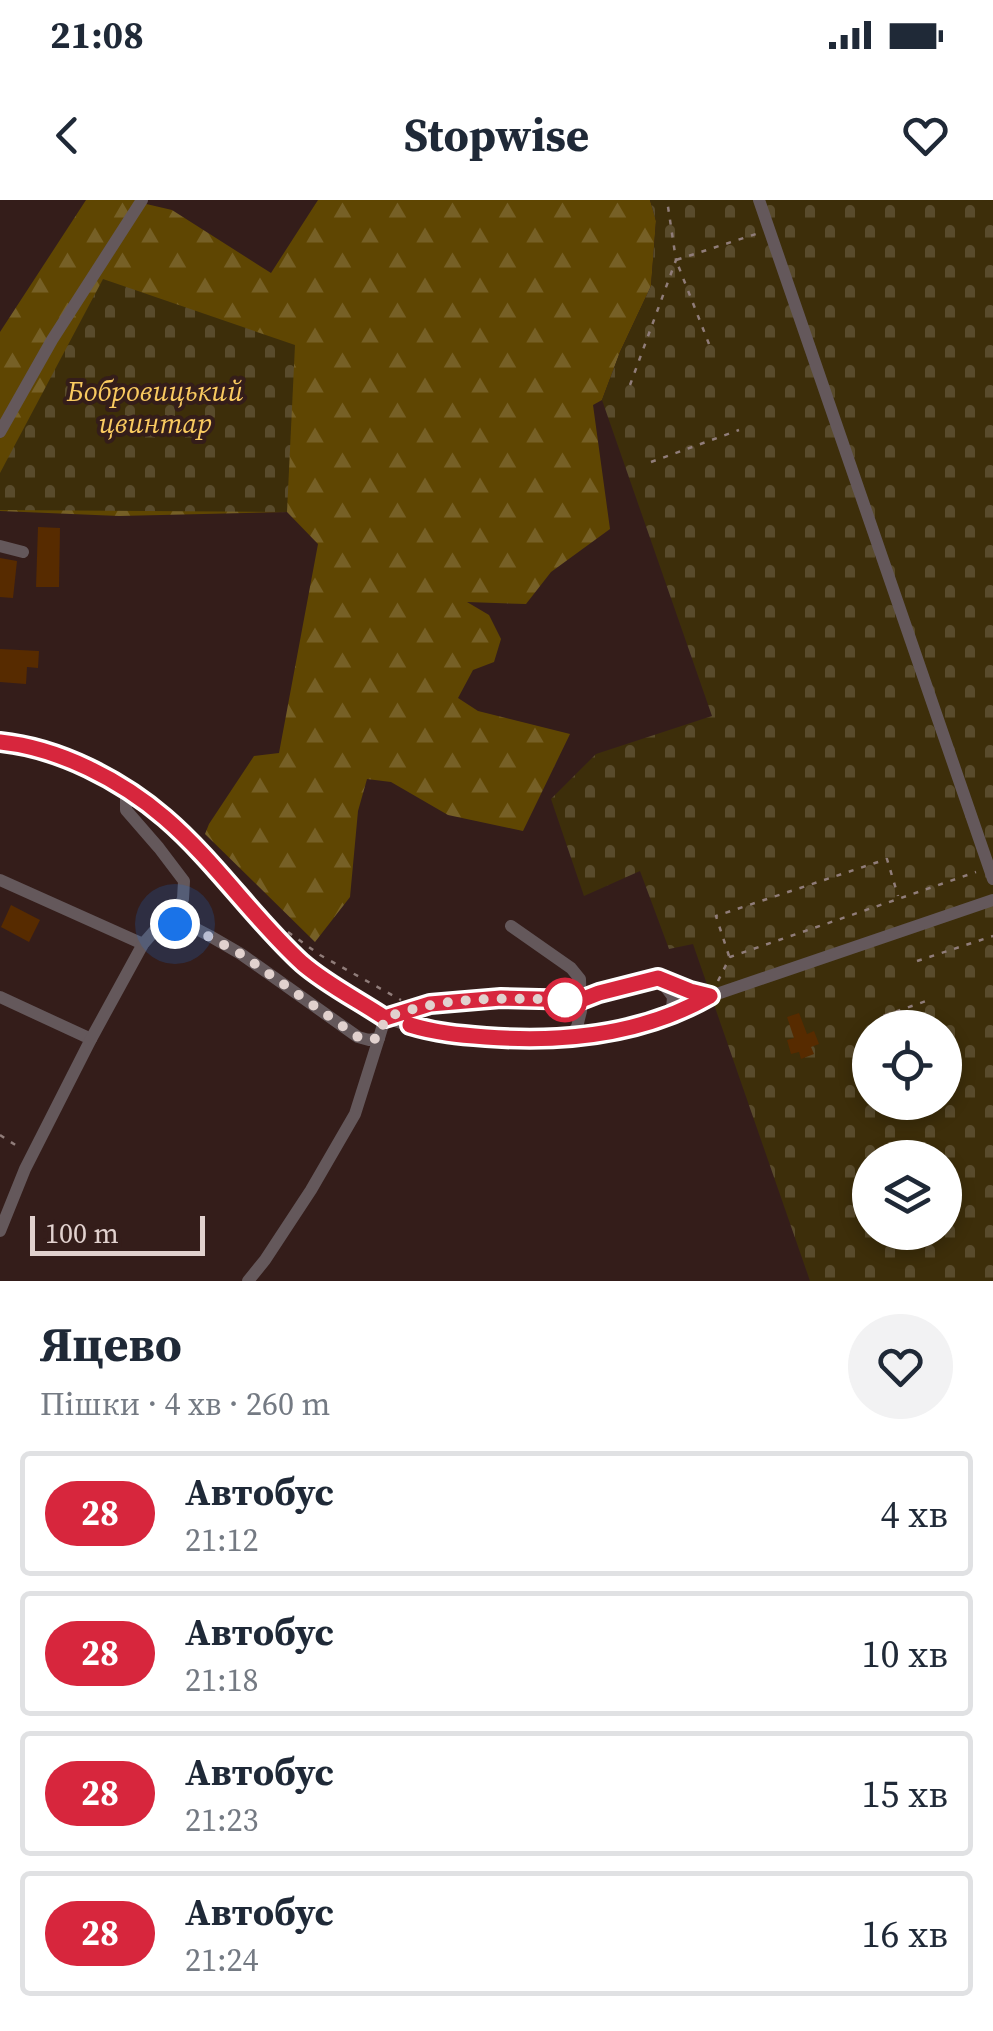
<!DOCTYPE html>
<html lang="uk">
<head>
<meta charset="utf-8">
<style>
	body { margin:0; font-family:"Source Serif 4",serif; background:#f2f2f3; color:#1f2937; height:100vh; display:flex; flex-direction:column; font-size:38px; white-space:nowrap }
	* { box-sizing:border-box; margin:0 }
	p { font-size:32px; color:#747a83 }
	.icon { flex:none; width:55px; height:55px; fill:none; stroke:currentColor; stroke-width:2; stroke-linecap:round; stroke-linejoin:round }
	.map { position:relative; height:1081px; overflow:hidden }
	.sheet { display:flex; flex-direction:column; background:#fff; flex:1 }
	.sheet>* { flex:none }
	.badge { padding:0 20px; border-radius:32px; font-size:35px; line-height:65px }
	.controls { position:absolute; left:852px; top:810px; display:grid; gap:20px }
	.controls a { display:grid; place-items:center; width:110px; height:110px; border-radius:50%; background:#fff; box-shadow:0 5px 15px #0003; font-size:50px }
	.scale { position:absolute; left:30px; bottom:25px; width:175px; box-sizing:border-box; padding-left:10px; border:5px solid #e1d1ce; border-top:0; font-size:28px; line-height:35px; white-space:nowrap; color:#e1d1ce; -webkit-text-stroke:8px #341d1a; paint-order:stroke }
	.you { position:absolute; width:50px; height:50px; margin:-25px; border:8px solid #fff; border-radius:50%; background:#1a73e8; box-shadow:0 0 0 15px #1a73e833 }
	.map>.badge { position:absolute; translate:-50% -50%; box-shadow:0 0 0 5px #fff }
	.round { display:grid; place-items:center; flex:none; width:105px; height:105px; border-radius:52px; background:#f2f2f3 }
	.overview { display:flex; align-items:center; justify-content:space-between; height:170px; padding:0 40px }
	h1 { font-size:48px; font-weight:700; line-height:75px }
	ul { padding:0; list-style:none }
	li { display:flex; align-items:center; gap:30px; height:125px; margin:0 20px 15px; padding:0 20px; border:5px solid #e0e1e3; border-radius:10px }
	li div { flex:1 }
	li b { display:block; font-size:38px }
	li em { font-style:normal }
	li .badge { min-width:110px; font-weight:700; text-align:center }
	.status { display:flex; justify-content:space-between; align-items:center; height:70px; padding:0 50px; background:#fff; direction:ltr }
	.status svg { height:28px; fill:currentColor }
	header { display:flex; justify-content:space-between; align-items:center; height:130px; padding:0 40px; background:#fff; font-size:45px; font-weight:700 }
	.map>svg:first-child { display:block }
	.forest { fill:url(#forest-firs) }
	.cemetery { fill:url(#cemetery-stones); fill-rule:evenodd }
	.building { fill:#572b00 }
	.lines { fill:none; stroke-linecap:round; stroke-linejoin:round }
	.path { stroke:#907d7a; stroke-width:2.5; stroke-dasharray:5 8; stroke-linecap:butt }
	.minor { stroke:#64585b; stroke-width:12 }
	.line-casing { stroke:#fff; stroke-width:22 }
	.line { stroke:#d7263d; stroke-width:15 }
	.walk { stroke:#e1d1ce; stroke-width:10; stroke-dasharray:0 18 }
	.stop-dot { fill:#fff; stroke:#d7263d; stroke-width:5 }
	.labels { text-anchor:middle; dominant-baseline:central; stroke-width:8; stroke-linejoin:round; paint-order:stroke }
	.park-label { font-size:28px; font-style:italic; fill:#f9ca60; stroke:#341d1a }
</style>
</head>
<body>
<div class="status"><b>21:08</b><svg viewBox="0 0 49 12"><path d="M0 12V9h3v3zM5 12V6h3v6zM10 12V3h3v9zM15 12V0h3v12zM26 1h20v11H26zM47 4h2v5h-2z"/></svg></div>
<header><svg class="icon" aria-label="back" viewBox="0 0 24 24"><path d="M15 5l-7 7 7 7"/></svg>Stopwise<svg class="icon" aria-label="heart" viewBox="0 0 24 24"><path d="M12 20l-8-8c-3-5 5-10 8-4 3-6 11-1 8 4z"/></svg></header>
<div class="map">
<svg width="993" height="1081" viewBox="0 0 993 1081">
	<defs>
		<pattern id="forest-firs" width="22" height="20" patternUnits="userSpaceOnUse" patternTransform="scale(2.5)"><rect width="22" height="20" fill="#5f4602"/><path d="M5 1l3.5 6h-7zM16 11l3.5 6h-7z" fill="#766026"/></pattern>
		<pattern id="cemetery-stones" width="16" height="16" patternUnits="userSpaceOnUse" patternTransform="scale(2.5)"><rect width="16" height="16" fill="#3d2e0a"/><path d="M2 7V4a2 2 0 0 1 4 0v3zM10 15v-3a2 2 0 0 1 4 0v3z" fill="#594b2c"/></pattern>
	</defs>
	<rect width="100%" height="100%" fill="#341d1a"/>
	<polygon class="forest" points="86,0 142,0 142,3 172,10 271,73 318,0 650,0 656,21 651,86 620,152 602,200 593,205 610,329 551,372 526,404 467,402 489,415 501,439 494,462 473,470 458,498 478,511 570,534 523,631 448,615 391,582 367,579 358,611 350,697 315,742 205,634 209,624 254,556 279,553 318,344 287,312 119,316 0,311 0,132"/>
	<g class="cemetery">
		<path d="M650,0H993V1081H810L693,744L669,749L640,671L584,696L551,599L596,554L712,516L602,200L620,152L651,86L656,21ZM870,828H945V902H870ZM870,958H945V1032H870Z"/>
		<polygon points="103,79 295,145 287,312 0,310 0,273"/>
	</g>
	<g class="building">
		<polygon points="38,327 60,328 59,387 36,387"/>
		<polygon points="0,358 17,361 13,398 0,397"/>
		<polygon points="0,449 39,451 38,468 27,467 26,484 0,482"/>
		<polygon points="11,705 40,720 29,742 1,727"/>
		<polygon points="799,813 807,834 814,831 819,844 811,847 814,854 801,859 799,852 791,854 787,840 794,838 787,817"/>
	</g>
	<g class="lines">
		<g class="path">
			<polyline points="709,144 676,60 756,34"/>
			<polyline points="630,185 676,60 667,0"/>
			<polyline points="651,262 739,230"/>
			<polyline points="288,732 320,755 401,800"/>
			<polyline points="729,756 716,716 887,659 898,696"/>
			<polyline points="917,761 993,736"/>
			<polyline points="718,781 730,757 976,672"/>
			<polyline points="887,828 883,816 929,800"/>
			<polyline points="903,908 906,902"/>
			<polyline points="0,935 20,948"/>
		</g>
		<g class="minor">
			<polyline points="759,0 993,679"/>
			<polyline points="0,232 52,140 142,0"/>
			<polyline points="0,346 23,352"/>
			<path d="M0,542C59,549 118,579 163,617C188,637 211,664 232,688C255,714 277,743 304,765C318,776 334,785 349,794C361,802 374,813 387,818C431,836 482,839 529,839C593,838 654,828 711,796L993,700"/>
			<polyline points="0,680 143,744"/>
			<polyline points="163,726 175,723 189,725 210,736 241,754 358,837 369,840 379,838 385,818"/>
			<polyline points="511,726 571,768 580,779 581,811 577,827 568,838"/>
			<polyline points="661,781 673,797 672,809 663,817"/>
			<polyline points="0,797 91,839"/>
			<polyline points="385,818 430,805 501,797 581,800 599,793 657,778 690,791 711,796"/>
			<polyline points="0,1031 25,969 91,839 143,744 157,728 170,721 183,699 184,681 159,648 126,610 126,589"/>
			<polyline points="248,1081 265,1060 311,990 355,914 379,838"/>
		</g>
	</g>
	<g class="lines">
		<defs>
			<path id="line" d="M0,542C59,548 121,580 165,618C215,661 253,718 302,763C326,784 358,800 385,818L430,804L501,798L581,800L599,793L658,778L690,791L710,796C642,835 564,843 486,837C460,835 436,833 410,825"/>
		</defs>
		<use href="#line" class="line-casing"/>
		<use href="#line" class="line"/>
		<path class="walk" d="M175,724L189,726L241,754L358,837L369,840L379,838L385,818C444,795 508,798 569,800H565"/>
	</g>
	<circle class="stop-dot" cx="565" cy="800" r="20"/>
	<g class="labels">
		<g class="park-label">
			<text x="155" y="191">Бобровицький<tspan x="155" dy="32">цвинтар</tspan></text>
		</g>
	</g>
</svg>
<div class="controls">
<a><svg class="icon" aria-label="locate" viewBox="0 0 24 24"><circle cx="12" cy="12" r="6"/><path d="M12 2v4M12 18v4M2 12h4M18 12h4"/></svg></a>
<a><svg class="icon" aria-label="layers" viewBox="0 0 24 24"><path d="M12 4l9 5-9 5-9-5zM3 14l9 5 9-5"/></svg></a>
</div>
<div class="scale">100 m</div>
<div class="you" style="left:175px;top:724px"></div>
</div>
<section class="sheet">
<div class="overview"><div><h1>Яцево</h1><p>Пішки · 4 хв · 260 m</p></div><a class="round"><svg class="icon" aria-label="heart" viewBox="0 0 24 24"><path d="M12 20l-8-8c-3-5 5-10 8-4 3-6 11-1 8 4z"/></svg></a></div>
<ul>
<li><span class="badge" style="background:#d7263d;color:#fff">28</span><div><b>Автобус</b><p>21:12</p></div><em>4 хв</em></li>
<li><span class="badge" style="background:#d7263d;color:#fff">28</span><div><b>Автобус</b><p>21:18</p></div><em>10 хв</em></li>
<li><span class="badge" style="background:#d7263d;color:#fff">28</span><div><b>Автобус</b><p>21:23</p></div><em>15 хв</em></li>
<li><span class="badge" style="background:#d7263d;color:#fff">28</span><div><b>Автобус</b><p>21:24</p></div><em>16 хв</em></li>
</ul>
</section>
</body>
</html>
